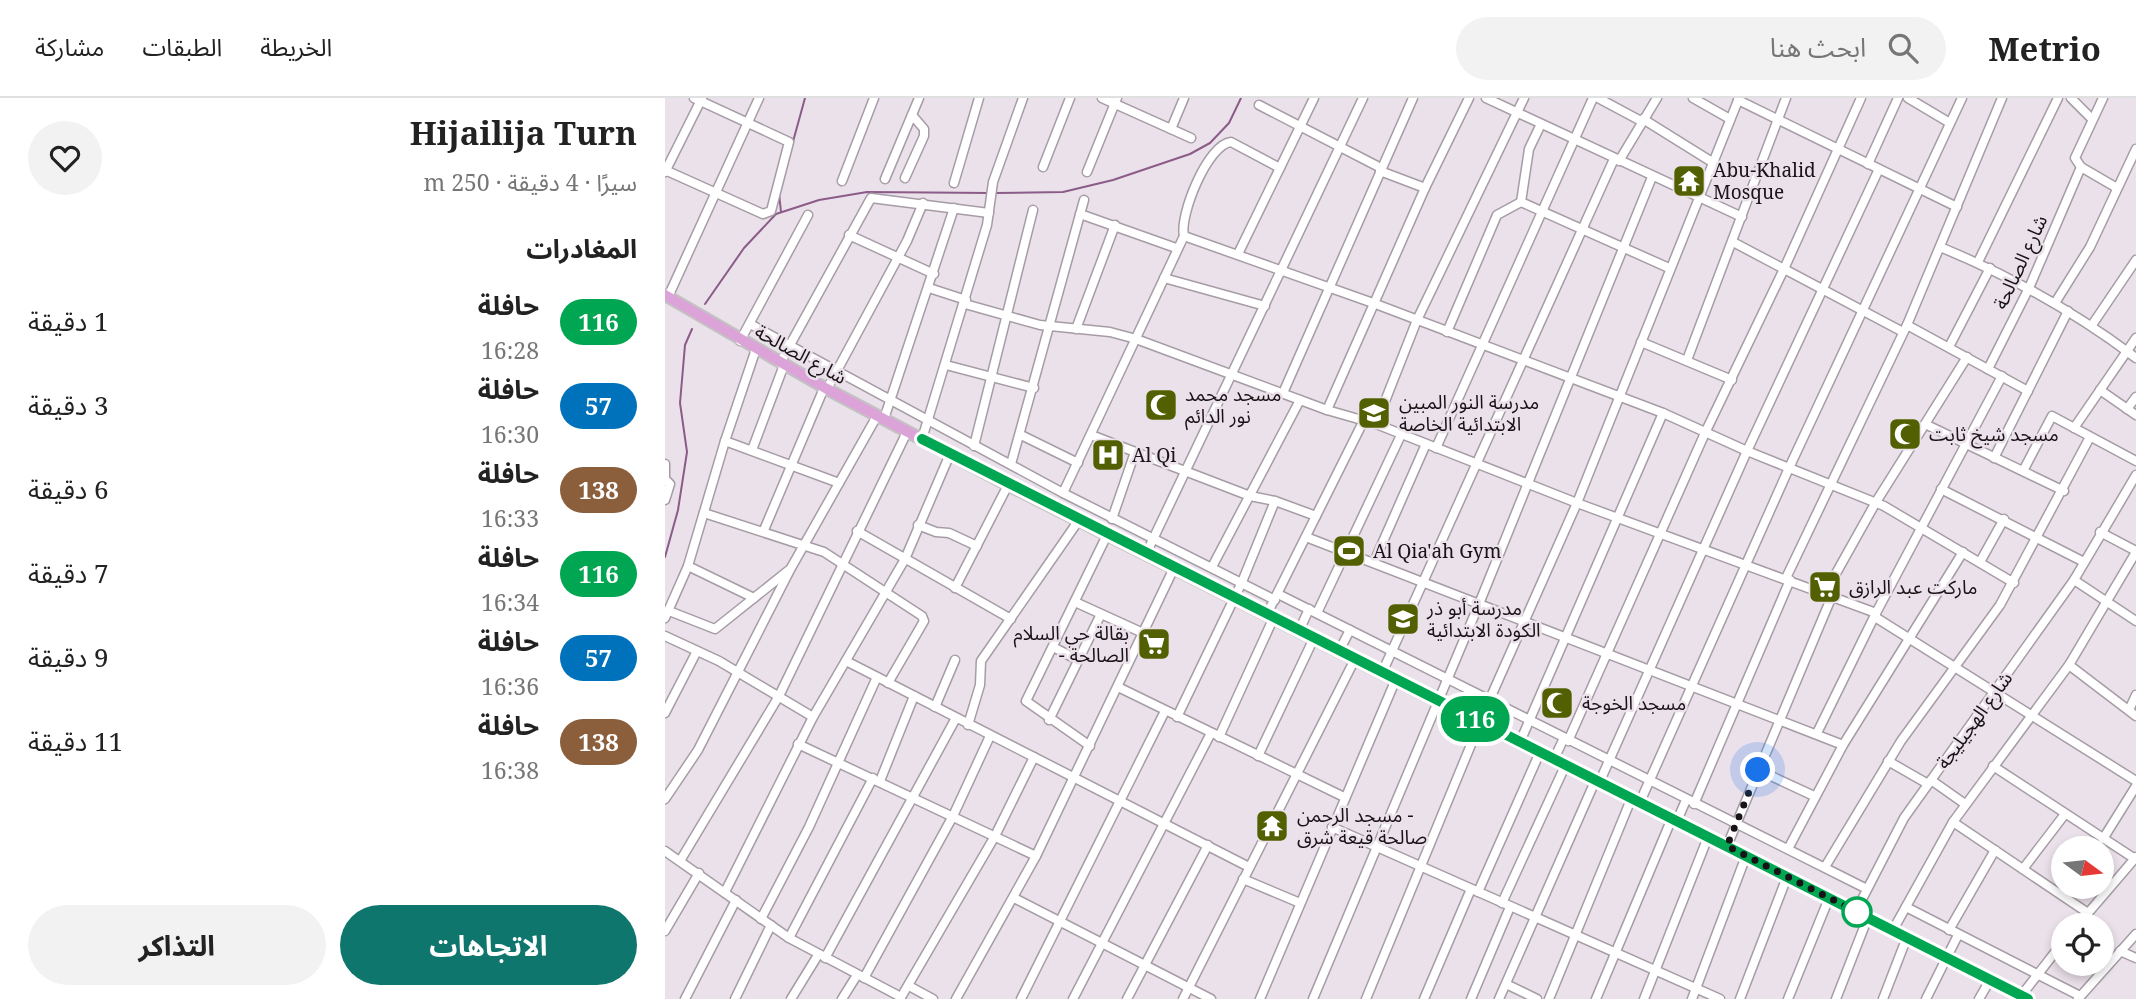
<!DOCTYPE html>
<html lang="ar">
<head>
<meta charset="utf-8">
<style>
	body { margin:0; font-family:"Noto Serif","Noto Sans Arabic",serif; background:#f2f2f2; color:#222; direction:rtl; height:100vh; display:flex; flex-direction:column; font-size:26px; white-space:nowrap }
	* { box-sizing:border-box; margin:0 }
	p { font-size:23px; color:#767676 }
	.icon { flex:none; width:38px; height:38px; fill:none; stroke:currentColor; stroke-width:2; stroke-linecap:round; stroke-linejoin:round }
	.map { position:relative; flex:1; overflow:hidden; direction:ltr }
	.panel { display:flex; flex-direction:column; background:#fff; width:665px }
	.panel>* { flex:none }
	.badge { padding:0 14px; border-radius:23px; font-size:24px; line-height:46px }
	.needle { width:46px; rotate:105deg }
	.controls { position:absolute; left:1386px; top:738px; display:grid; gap:14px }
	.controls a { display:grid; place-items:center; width:63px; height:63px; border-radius:50%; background:#fff; box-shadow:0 4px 10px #0003; font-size:35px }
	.you { position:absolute; width:35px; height:35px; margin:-18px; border:5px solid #fff; border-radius:50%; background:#1a73e8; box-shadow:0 0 0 10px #1a73e833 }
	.map>.badge { position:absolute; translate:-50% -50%; box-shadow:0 0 0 4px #fff }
	h2 { padding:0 28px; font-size:26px; line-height:63px }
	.round { display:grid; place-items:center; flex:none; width:74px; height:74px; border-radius:37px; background:#f2f2f2 }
	.headline { display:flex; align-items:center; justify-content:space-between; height:119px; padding:0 28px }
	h1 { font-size:33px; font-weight:700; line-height:52px }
	.cta { display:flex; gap:14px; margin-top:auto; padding:14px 28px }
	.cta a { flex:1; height:80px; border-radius:42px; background:#0f766e; color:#fff; font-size:28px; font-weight:700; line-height:80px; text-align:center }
	.cta a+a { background:#f2f2f2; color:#222 }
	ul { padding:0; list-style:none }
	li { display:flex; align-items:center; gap:21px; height:84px; padding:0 28px }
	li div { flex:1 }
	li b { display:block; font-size:26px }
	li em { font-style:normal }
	li .badge { min-width:77px; font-weight:700; text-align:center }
	header { display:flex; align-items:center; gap:42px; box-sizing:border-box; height:98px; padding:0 35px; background:#fff; border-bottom:2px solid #e0e0e0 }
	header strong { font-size:33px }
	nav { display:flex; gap:38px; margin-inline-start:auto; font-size:24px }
	.search { width:490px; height:63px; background:#f2f2f2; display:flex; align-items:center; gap:18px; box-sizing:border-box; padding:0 24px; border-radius:38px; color:#767676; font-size:26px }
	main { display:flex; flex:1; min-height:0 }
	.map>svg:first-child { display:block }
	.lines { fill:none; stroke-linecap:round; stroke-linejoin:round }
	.stream { stroke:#8a5c87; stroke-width:2 }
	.minor-casing { stroke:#a69ca5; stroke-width:11 }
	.major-casing { stroke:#c3c2c2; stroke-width:14 }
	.minor { stroke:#fff; stroke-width:8 }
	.major { stroke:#dca3d9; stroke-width:10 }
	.line-casing { stroke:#fff; stroke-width:16 }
	.line { stroke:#00a651; stroke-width:10 }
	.walk { stroke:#171316; stroke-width:7; stroke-dasharray:0 12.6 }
	.stop-dot { fill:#fff; stroke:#00a651; stroke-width:3.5 }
	.labels { text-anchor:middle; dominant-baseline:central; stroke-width:5; stroke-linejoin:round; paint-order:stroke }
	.poi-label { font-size:19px; fill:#171316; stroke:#ebe1ea; text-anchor:start }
	.street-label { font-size:19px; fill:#171316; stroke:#ebe1ea }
</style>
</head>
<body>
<header>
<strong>Metrio</strong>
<div class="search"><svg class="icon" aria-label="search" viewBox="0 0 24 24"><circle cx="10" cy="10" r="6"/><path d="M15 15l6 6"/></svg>ابحث هنا</div>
<nav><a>الخريطة</a><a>الطبقات</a><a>مشاركة</a></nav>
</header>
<main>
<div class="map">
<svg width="1471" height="901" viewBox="0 0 1471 901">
	<rect width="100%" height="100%" fill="#ebe1ea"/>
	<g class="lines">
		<g class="stream">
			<polyline points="118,80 140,0"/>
			<polyline points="114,95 116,114"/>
			<polyline points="330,95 398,94 448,82 525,56 545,45 564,25 576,0"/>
			<polyline points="40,206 79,150 111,116 154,102 202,94 325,95"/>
			<polyline points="0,459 13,412 22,354 15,305 20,247 27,231"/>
		</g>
		<defs>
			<g id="minor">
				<polyline points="437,0 526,40"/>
				<polyline points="821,0 1077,119"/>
				<polyline points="933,0 976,23"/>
				<polyline points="1028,0 1065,21"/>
				<polyline points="1243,0 1285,25"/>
				<polyline points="1406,0 1427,21"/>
				<polyline points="1438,0 1410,60 1416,69 1452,90"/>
				<polyline points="1073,2 1292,109"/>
				<polyline points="594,7 716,70"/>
				<polyline points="978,21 1047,64"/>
				<polyline points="506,31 519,0"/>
				<polyline points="954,63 992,0"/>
				<polyline points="1203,66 1233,0"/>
				<polyline points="378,69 405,0"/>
				<polyline points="0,72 98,116 106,113 124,44 29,0"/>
				<polyline points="715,73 760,90"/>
				<polyline points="0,74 37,0"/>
				<polyline points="422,74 452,0"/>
				<polyline points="240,80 259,38 259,31 247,17"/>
				<polyline points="220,81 254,0"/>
				<polyline points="177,83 209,0"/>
				<polyline points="289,85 314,0"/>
				<polyline points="856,104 1004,170"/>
				<polyline points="856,104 864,51 876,26"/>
				<polyline points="415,116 511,150"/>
				<polyline points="184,137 269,176"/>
				<polyline points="519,138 708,205 998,315 1082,353 1219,408 1349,485"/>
				<polyline points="1068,144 1238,234"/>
				<path d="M1275,149C1346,178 1410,214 1471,260"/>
				<polyline points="573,156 649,0"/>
				<polyline points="1313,164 1393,0"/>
				<polyline points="499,180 600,208"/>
				<polyline points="264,190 301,202"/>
				<polyline points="3,199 94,0"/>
				<polyline points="1390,205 1425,149 1471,51"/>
				<polyline points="300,206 375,227 445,234 471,241 662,312 711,326 912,405 1211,515"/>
				<polyline points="85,226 398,395 610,502"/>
				<polyline points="1242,227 1363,293"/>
				<polyline points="1427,227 1471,162"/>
				<polyline points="411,231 450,127"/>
				<polyline points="782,234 832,117 856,104"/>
				<polyline points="75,243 143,117"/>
				<polyline points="976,244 1067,282"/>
				<polyline points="1284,249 1325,170"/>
				<polyline points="1022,262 1121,0"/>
				<polyline points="115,265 206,100 324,115"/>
				<polyline points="281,267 369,290"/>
				<polyline points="1323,271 1364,190 1416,69"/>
				<polyline points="162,291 242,143 258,105"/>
				<polyline points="1435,292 1471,317"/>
				<polyline points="618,295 748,0"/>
				<polyline points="1462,311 1471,299"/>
				<polyline points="662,312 760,90 804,0"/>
				<polyline points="219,321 289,110"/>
				<polyline points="711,326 752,222 859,0"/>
				<polyline points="1262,327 1399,393"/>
				<polyline points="1409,330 1471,240"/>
				<polyline points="356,337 413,365"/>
				<polyline points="426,337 585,398 610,403 651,418"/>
				<polyline points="257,341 322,127 328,84 358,0"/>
				<polyline points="60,343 174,385"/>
				<polyline points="309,348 368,112"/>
				<polyline points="771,350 928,0"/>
				<polyline points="87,352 119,267"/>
				<polyline points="1329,360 1403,213"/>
				<polyline points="0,366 0,381 5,386 0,402"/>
				<polyline points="346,366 419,102"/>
				<polyline points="1358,373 1387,318 1471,363"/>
				<polyline points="1276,391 1419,464"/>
				<path d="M398,395L519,138C514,117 543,46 566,44L615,70"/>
				<polyline points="39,415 159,454 257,518 259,523 223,585"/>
				<polyline points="447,421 470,354"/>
				<polyline points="253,427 271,434 284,435 312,448"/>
				<polyline points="99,432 159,290"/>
				<polyline points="192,433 346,521"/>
				<polyline points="1435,434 1471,453"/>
				<polyline points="641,439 1178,647"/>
				<polyline points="481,456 698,0"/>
				<polyline points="709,464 761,346"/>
				<polyline points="1315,464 1339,421"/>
				<polyline points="23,468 89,500"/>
				<polyline points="547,469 635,302"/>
				<polyline points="1121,480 1242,227 1337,0"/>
				<polyline points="1409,482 1471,523"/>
				<polyline points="290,490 343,387"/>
				<polyline points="1160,495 1211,404 1302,259"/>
				<polyline points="613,496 1202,791"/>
				<polyline points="410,504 478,535"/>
				<polyline points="4,513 50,531 124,472"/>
				<polyline points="652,515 736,337"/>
				<polyline points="602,516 699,322"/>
				<polyline points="1210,519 1471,683"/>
				<polyline points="0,520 23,468 60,343 91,251"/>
				<polyline points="634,533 644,511"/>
				<polyline points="0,538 54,563 148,619"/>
				<polyline points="388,549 413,562"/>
				<polyline points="674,553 685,532"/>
				<polyline points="181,563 584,769"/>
				<polyline points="1404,567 1471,618"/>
				<polyline points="717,575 949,61"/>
				<polyline points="453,589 679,699"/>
				<polyline points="270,609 290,562"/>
				<polyline points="1464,612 1471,597"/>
				<polyline points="0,615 32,553"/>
				<polyline points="512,619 577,484 610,403"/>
				<polyline points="384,622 436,516"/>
				<polyline points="303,627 315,587 316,563 414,422"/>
				<polyline points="1152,635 1211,515 1337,278"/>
				<polyline points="554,639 609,519"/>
				<polyline points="903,643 1040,335 1119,171 1196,0"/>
				<polyline points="855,644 998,315"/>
				<polyline points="133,646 371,758"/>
				<polyline points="425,648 361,603 442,437"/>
				<polyline points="593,658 649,540"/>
				<polyline points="889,661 899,640"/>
				<polyline points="1223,663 1263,686"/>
				<polyline points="1328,668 1470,761"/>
				<polyline points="1093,672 1149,698"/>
				<polyline points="1266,682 1300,706"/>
				<polyline points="215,683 249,598"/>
				<polyline points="935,683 1082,353 1214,71"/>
				<polyline points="0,701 33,652 126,470 212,318"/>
				<polyline points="975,704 1124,370 1297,0"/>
				<polyline points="1029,706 1125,482"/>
				<polyline points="1012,723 1021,702"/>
				<polyline points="1288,724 1423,815"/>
				<polyline points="667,729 1055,901"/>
				<polyline points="1438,741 1471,688"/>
				<polyline points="1062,748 1167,498"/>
				<polyline points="1123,751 1178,647 1298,454"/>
				<polyline points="0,753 124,840 236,899"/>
				<polyline points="15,763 114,598 242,334"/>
				<polyline points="1160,769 1236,643 1335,507 1425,339"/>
				<polyline points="1358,771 1400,716"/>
				<polyline points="578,781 635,805"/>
				<polyline points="60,794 148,619 240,461 285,356"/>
				<polyline points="813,794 875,654"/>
				<polyline points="349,800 546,901"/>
				<polyline points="837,805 901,666"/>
				<polyline points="1241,809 1415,898"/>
				<polyline points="1191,813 1239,720 1409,482 1471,377"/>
				<polyline points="96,821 144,729 212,579"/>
				<polyline points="1412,828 1471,759"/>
				<polyline points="1228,832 1288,724 1404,567 1471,454"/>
				<polyline points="1284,832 1330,752"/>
				<polyline points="0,833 34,775"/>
				<polyline points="124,840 208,680"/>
				<polyline points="1455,853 1471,860"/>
				<polyline points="160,860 291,620"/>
				<polyline points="199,880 288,718 325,638"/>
				<polyline points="841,886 872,901"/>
				<polyline points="244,888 268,901"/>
				<polyline points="1356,898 1398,844"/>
				<polyline points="20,901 71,802"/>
				<polyline points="70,901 106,827"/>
				<polyline points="126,901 153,857"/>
				<polyline points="177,901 192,877"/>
				<polyline points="235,901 330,738 369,659"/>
				<polyline points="291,901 371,758 509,470"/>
				<polyline points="356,901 500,613"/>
				<polyline points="408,901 546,635"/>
				<polyline points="462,901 543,747"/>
				<polyline points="518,901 690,561"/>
				<polyline points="595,901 731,581"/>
				<polyline points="648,901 814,506 987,79"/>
				<polyline points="701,901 824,603 912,405 1074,0"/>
				<polyline points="759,901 806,791"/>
				<polyline points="806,901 845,809"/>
				<polyline points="834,901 931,681"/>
				<polyline points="884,901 967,699"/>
				<polyline points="931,901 1007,720"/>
				<polyline points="979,901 1043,739"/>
				<polyline points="1027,901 1081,758"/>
				<polyline points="1075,901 1122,779"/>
				<polyline points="1123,901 1164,800"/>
				<polyline points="1171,901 1203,819"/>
				<polyline points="1218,901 1242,839"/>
				<polyline points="1261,901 1293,837"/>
				<polyline points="1314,901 1325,882"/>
				<polyline points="1413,901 1471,836"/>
			</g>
			<polyline id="major" points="0,197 162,291 343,387 1363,901"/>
		</defs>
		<use href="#minor" class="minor-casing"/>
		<use href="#major" class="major-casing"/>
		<use href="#minor" class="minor"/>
		<use href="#major" class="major"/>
	</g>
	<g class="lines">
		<defs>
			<polyline id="line" points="257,341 1363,901"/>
		</defs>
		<use href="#line" class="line-casing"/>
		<use href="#line" class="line"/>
		<polyline class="walk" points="1093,672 1062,748 1192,814"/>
	</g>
	<defs>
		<symbol id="temple-square" viewBox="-11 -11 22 22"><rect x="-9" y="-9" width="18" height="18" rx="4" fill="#536001" stroke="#ebe1ea"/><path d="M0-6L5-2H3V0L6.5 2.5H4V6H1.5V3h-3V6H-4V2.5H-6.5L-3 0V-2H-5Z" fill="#fff"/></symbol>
		<symbol id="mosque-square" viewBox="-11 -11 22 22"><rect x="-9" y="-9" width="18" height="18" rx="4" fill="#536001" stroke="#ebe1ea"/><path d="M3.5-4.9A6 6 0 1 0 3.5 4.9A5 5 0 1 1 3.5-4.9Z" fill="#fff"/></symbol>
		<symbol id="school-square" viewBox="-11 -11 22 22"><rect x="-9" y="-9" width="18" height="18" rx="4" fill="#536001" stroke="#ebe1ea"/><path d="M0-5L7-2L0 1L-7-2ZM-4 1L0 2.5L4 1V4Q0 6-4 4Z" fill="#fff"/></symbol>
		<symbol id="hospital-square" viewBox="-11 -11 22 22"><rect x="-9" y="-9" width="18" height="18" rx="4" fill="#536001" stroke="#ebe1ea"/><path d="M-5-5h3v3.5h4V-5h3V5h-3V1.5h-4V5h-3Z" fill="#fff"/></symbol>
		<symbol id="stadium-square" viewBox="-11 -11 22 22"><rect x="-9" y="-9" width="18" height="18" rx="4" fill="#536001" stroke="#ebe1ea"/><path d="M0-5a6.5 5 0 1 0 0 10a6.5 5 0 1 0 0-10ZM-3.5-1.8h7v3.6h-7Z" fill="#fff"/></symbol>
		<symbol id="supermarket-square" viewBox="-11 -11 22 22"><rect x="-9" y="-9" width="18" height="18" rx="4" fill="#536001" stroke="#ebe1ea"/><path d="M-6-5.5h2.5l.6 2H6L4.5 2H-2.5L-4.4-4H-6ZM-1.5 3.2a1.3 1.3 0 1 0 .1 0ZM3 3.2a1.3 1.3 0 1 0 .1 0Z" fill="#fff"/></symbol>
	</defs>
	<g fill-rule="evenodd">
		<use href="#temple-square" x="1005" y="64" width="38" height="38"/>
		<use href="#mosque-square" x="477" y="288" width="38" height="38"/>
		<use href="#school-square" x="690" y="296" width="38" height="38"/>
		<use href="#mosque-square" x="1221" y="317" width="38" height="38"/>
		<use href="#hospital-square" x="424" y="338" width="38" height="38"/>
		<use href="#stadium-square" x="665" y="434" width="38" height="38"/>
		<use href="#supermarket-square" x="1141" y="470" width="38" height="38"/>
		<use href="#school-square" x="719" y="502" width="38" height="38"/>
		<use href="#supermarket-square" x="470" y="527" width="38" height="38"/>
		<use href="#mosque-square" x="873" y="586" width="38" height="38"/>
		<use href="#temple-square" x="588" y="709" width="38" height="38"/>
	</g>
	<circle class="stop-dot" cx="1192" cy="814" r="14"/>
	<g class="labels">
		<g class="poi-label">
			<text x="1048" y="72">Abu-Khalid<tspan x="1048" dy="22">Mosque</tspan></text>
			<text x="520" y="296">مسجد محمد<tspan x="520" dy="22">نور الدائم</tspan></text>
			<text x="734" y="304">مدرسة النور المبين<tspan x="734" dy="22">الابتدائية الخاصة</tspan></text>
			<text x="1264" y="336">مسجد شيخ ثابت</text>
			<text x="467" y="357">Al Qi</text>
			<text x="708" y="453">Al Qia'ah Gym</text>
			<text x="1184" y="489">ماركت عبد الرازق</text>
			<text x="762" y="510">مدرسة أبو ذر<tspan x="762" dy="22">الكودة الابتدائية</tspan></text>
			<text x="464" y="535" text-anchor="end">بقالة حي السلام<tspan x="464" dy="22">- الصالحة</tspan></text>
			<text x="917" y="605">مسجد الخوجة</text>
			<text x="632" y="717">مسجد الرحمن -<tspan x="632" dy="22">صالحة قيعة شرق</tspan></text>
		</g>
		<g class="street-label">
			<text transform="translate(1355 164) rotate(-65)">شارع الصالحة</text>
			<text transform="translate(136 256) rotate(29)">شارع الصالحة</text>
			<text transform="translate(1309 622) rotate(-54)">شارع الهجيليجة</text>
		</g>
	</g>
</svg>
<div class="controls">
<a><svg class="needle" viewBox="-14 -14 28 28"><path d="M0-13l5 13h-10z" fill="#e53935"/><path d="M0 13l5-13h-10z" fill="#767676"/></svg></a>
<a><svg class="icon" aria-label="locate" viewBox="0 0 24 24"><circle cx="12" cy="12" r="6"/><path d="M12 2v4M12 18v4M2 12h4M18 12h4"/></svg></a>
</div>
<div class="you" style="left:1093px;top:672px"></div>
<b class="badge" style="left:810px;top:621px;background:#00a651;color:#fff">116</b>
</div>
<section class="panel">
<div class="headline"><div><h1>Hijailija Turn</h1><p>سيرًا · 4 دقيقة · 250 m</p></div><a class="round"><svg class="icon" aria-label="heart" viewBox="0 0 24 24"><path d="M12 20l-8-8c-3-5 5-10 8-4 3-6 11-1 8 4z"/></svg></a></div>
<h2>المغادرات</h2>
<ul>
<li><span class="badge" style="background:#00a651;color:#fff">116</span><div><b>حافلة</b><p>16:28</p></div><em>1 دقيقة</em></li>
<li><span class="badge" style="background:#0072bc;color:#fff">57</span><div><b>حافلة</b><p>16:30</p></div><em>3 دقيقة</em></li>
<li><span class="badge" style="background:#8b5e3c;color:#fff">138</span><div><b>حافلة</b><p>16:33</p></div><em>6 دقيقة</em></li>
<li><span class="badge" style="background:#00a651;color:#fff">116</span><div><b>حافلة</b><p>16:34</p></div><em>7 دقيقة</em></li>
<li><span class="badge" style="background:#0072bc;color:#fff">57</span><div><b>حافلة</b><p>16:36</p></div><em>9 دقيقة</em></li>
<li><span class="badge" style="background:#8b5e3c;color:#fff">138</span><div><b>حافلة</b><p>16:38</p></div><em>11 دقيقة</em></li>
</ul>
<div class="cta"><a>الاتجاهات</a><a>التذاكر</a></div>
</section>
</main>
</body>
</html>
